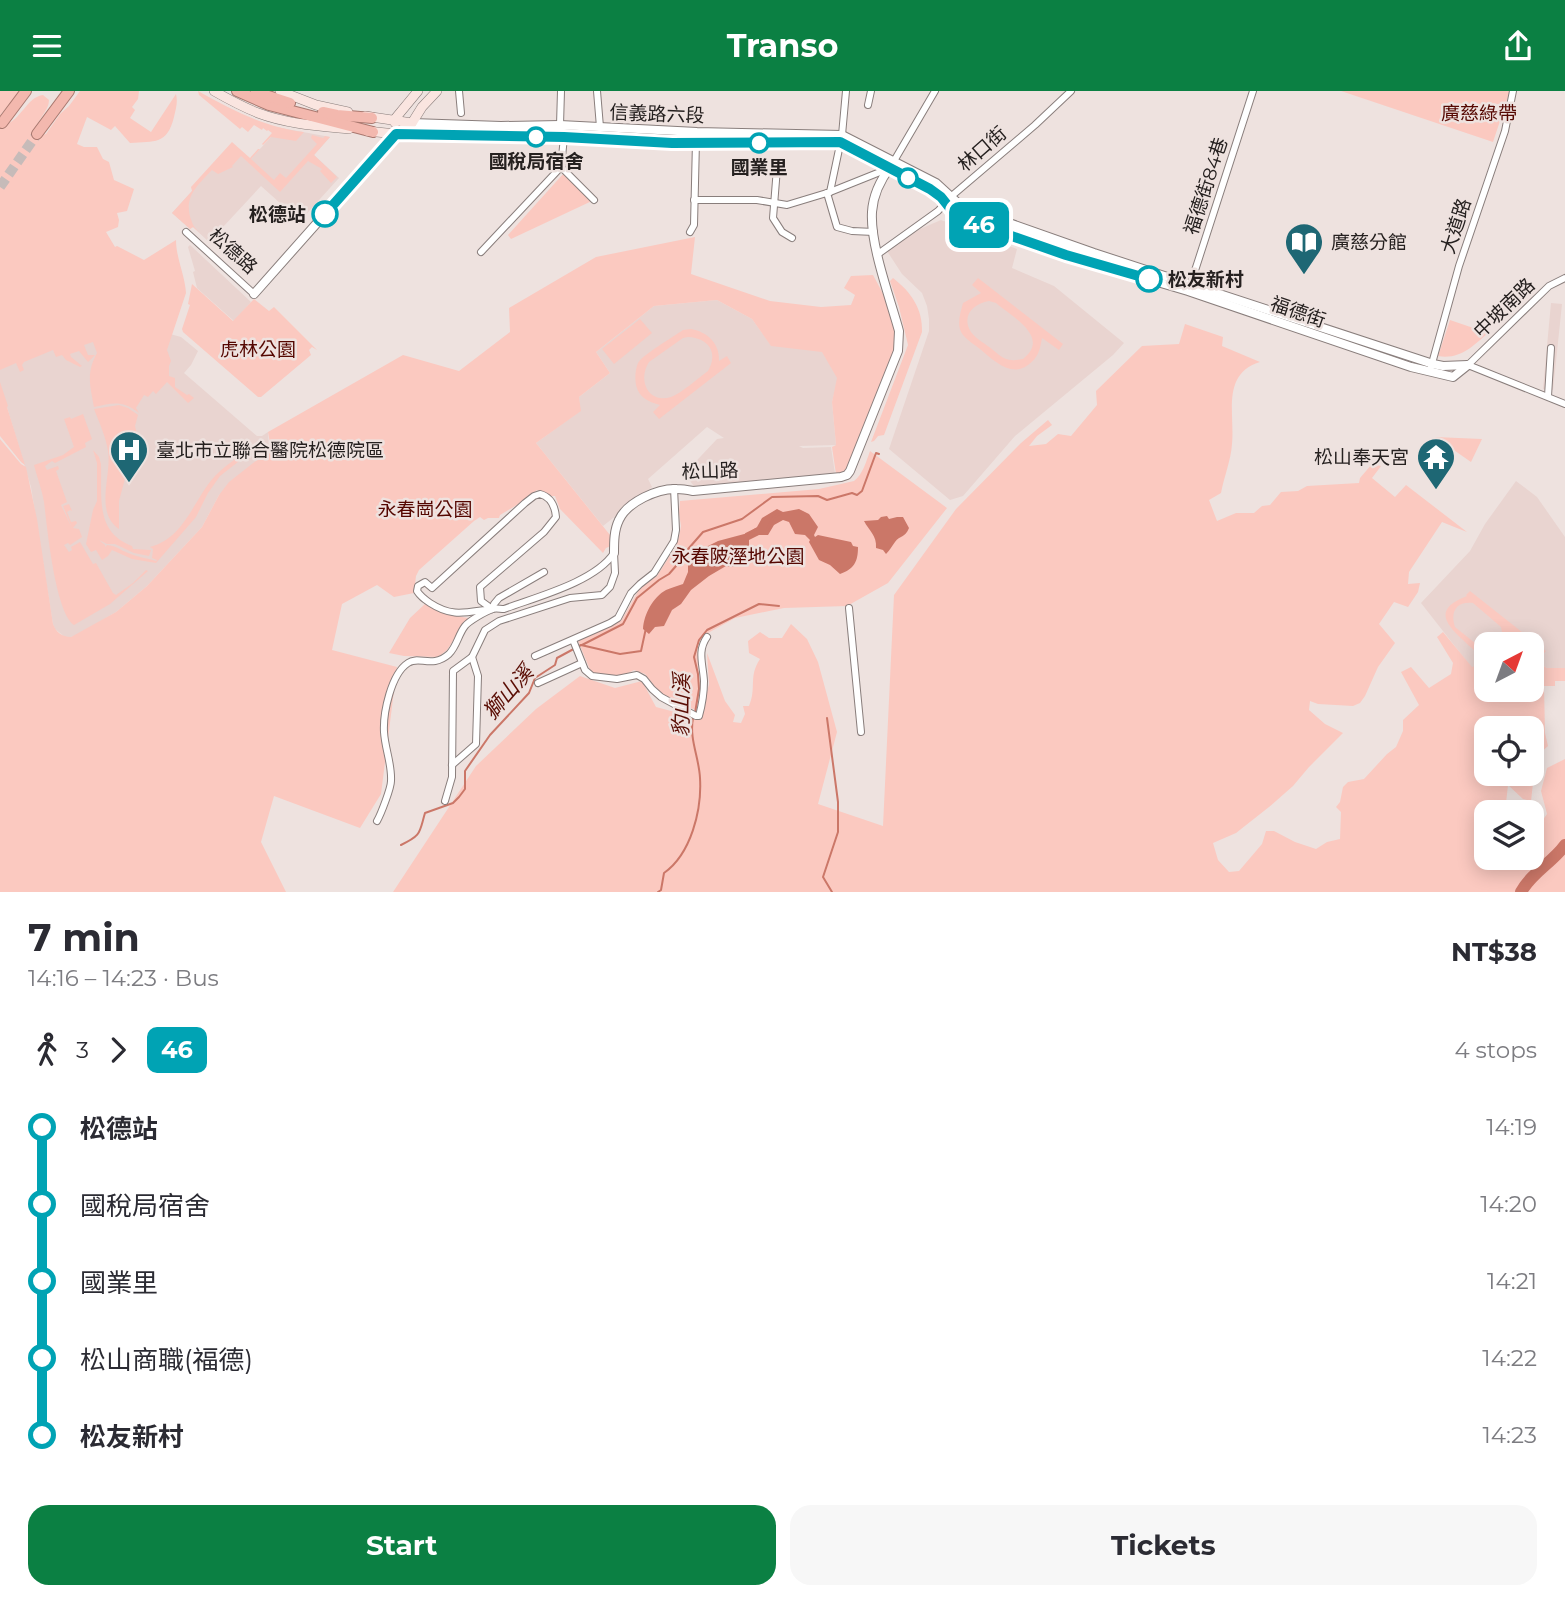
<!DOCTYPE html>
<html lang="en">
<head>
<meta charset="utf-8">
<style>
	body { margin:0; font-family:Montserrat,"Noto Sans TC",sans-serif; background:#f7f7f7; color:#2b2b33; height:100vh; display:flex; flex-direction:column; font-size:26px; white-space:nowrap }
	* { box-sizing:border-box; margin:0 }
	p { font-size:23px; color:#7c7c81 }
	.icon { flex:none; width:38px; height:38px; fill:none; stroke:currentColor; stroke-width:2; stroke-linecap:round; stroke-linejoin:round }
	.map { position:relative; height:801px; overflow:hidden }
	.side { display:flex; flex-direction:column; background:#fff; flex:1 }
	.side>* { flex:none }
	.badge { padding:0 14px; border-radius:10px; font-size:24px; line-height:46px }
	.needle { width:46px; rotate:41deg }
	.fabs { position:absolute; left:1474px; top:541px; display:grid; gap:14px }
	.fabs a { display:grid; place-items:center; width:70px; height:70px; border-radius:14px; background:#fff; box-shadow:0 4px 18px #0003; font-size:35px }
	.map>.badge { position:absolute; translate:-50% -50%; box-shadow:0 0 0 4px #fff }
	.legs { display:flex; align-items:center; gap:10px; height:77px; padding:0 28px; font-size:23px }
	.legs p { margin-inline-start:auto }
	.overview { display:flex; align-items:center; justify-content:space-between; height:119px; padding:0 28px }
	h1 { font-size:38px; font-weight:700; line-height:52px }
	.button { display:flex; gap:14px; margin-top:auto; padding:14px 28px }
	.button a { flex:1; height:80px; border-radius:21px; background:#0b8043; color:#fff; font-size:28px; font-weight:700; line-height:80px; text-align:center }
	.button a+a { background:#f7f7f7; color:#2b2b33 }
	ul { padding:0 28px; list-style:none }
	li { display:flex; align-items:center; gap:24px; height:77px; font-size:26px }
	li i { display:grid; place-items:center; width:10px; height:100%; margin:0 9px; background:currentColor }
	li i::after { content:''; width:18px; height:18px; margin:-9px; border:5px solid; border-radius:50%; background:#fff }
	li p { margin-inline-start:auto }
	li:first-child i { background:linear-gradient(#0000 50%,currentColor 0) }
	li:last-child i { background:linear-gradient(currentColor 50%,#0000 0) }
	header { display:flex; justify-content:space-between; align-items:center; height:91px; padding:0 28px; background:#0b8043; color:#fff; font-size:32px; font-weight:700 }
	.map>svg:first-child { display:block }
	.built { fill:#e9d4d0 }
	.green { fill:#fbc9c0; fill-rule:evenodd }
	.water { fill:#cb7768 }
	.lines { fill:none; stroke-linecap:round; stroke-linejoin:round }
	.stream { stroke:#cb7768; stroke-width:2 }
	.river { stroke:#cb7768; stroke-width:12 }
	.trunk-tunnel { stroke:#c6bbb9; stroke-width:10; stroke-dasharray:10 5; stroke-linecap:butt }
	.minor-casing { stroke:#897e7c; stroke-width:8 }
	.tertiary-casing { stroke:#897e7c; stroke-width:10 }
	.secondary-casing { stroke:#897e7c; stroke-width:10 }
	.trunk-casing { stroke:#a9786f; stroke-width:12 }
	.minor { stroke:#fff; stroke-width:6 }
	.tertiary { stroke:#fff; stroke-width:8 }
	.secondary { stroke:#fae5e0; stroke-width:9 }
	.trunk { stroke:#f3b8ae; stroke-width:10 }
	.line-1-casing { stroke:#fff; stroke-width:16 }
	.line-1 { stroke:#00a3b4; stroke-width:10 }
	.stop-1-dot { fill:#fff; stroke:#00a3b4; stroke-width:3.5 }
	.labels { text-anchor:middle; dominant-baseline:central; stroke-width:5; stroke-linejoin:round; paint-order:stroke }
	.park-label { font-size:19px; fill:#550701; stroke:#eee2df }
	.street-label { font-size:19px; fill:#262120; stroke:#eee2df }
	.stop-label { font-size:19px; font-weight:bold; fill:#262120; stroke:#eee2df }
	.poi-label { font-size:19px; fill:#262120; stroke:#eee2df; text-anchor:start }
	.water-label { font-size:21px; font-style:italic; fill:#5a0d04; stroke:#eee2df }
</style>
</head>
<body>
<header><svg class="icon" aria-label="menu" viewBox="0 0 24 24"><path d="M4 6h16M4 12h16M4 18h16"/></svg>Transo<svg class="icon" aria-label="share" viewBox="0 0 24 24"><path d="M12 15V3M7 8l5-5 5 5M5 13v7h14v-7"/></svg></header>
<div class="map">
<svg width="1565" height="801" viewBox="0 0 1565 801">
	<rect width="100%" height="100%" fill="#eee2df"/>
	<g class="built">
		<polygon points="276,36 330,46 314,64 339,87 300,130 261,95 209,151 193,136 190,138 172,122 232,56 248,71 271,46"/>
		<polygon points="941,129 1017,158 1012,177 1054,195 1124,252 1113,264 1015,345 963,405 950,409 889,358 929,240 929,228 927,215 922,202 902,183 887,160 896,152 920,138"/>
		<polygon points="190,154 251,211 234,230 197,197 193,181 195,180 188,156"/>
		<polygon points="717,209 752,228 771,254 822,260 838,287 832,311 836,354 799,355 803,357 831,356 835,383 694,395 684,383 717,348 724,347 707,336 648,388 652,396 603,435 536,352 580,320 579,306 610,282 596,261 654,215"/>
		<polygon points="1551,212 1562,213 1553,299 1543,298"/>
		<polygon points="159,240 181,246 198,260 191,274 184,282 257,345 262,345 268,341 269,356 266,362 219,404 202,436 147,495 116,521 79,543 71,546 65,546 55,538 53,533 31,396 0,293 0,272 63,253"/>
		<polygon points="1516,390 1537,406 1565,446 1565,577 1547,577 1531,567 1531,553 1486,553 1486,572 1472,577 1421,512 1470,460 1485,433"/>
	</g>
	<g class="green">
		<path d="M0,0H20L1,23L0,27L5,34C21,29 27,6 43,4L49,9C49,20 38,27 36,38L42,44L46,43L60,23L69,15L80,0H139L138,8L132,16L135,19L130,27L151,41L176,3C178,11 176,17 174,26C167,54 155,50 130,52L115,35L111,39L87,26L77,53L84,56H97L103,68L109,71L114,89L134,98L127,120L117,122L119,129L118,136L106,141L115,156L117,155L144,169L176,149C176,167 185,184 186,202L167,259L171,270L169,275V285L175,287V296L187,304L189,303L194,307L188,312L167,291L156,303L153,300L148,306L144,304L136,317L139,322C122,309 113,312 94,316C90,294 86,282 97,262L93,251L84,254L88,264H95L88,271L79,260L70,263L71,266L82,275L80,276L66,269L62,264L56,266L53,259L24,271L22,274L24,279L20,281L16,272L0,279Z"/>
		<path d="M198,0C232,19 264,36 304,41L296,50L271,46L263,54L262,53L272,42L268,39L267,40L263,37L262,39L254,34L248,41L242,36L240,38L199,4Z"/>
		<polygon points="1341,0 1510,0 1493,51"/>
		<path d="M312,44L323,47L325,45L330,46L314,64L337,86L331,92L320,80L322,78L308,70L280,101L241,65L232,75L233,76L218,83L212,79C197,95 182,107 192,131C193,136 199,141 202,144L193,136L190,138L172,122L192,100L191,96L232,51L250,67L258,58H260L251,68L274,89L280,82L286,87L317,53L311,47Z"/>
		<polygon points="564,82 594,109 511,148 508,144"/>
		<path d="M695,146L691,183L770,210L821,216L851,214L855,204L844,197L851,185L873,184C887,209 897,230 897,259L851,377L844,381L836,383L832,356L836,354L832,311L837,287L822,261L771,255L752,228L717,209L654,215L596,261L610,282L579,306L581,320L536,352L610,444L611,455L606,457L603,462L560,418L555,405H548L537,399L522,411L500,424L499,427H488L484,429L480,426L474,430L419,479L416,485L414,502L394,506L377,494L342,513L332,559L397,576L381,703L360,737L274,705L261,751L286,801H0V348L21,373L26,376L37,428L53,533C56,541 62,546 71,546L116,521L147,495L202,436L219,404L229,391L266,362L270,352L268,341L403,264L459,280L510,241L509,217L596,166Z"/>
		<path d="M893,187C911,201 923,218 922,241L884,344L878,345L874,350L871,351L908,254L899,216L890,190Z"/>
		<path d="M978,187L1063,253L1059,259L1042,247C1040,259 1038,267 1028,274C1011,287 993,269 980,258C975,254 967,249 963,244C956,235 960,223 963,212L981,202L972,194ZM989,210L996,212C1012,226 1051,246 1023,268C1021,268 1014,270 1012,269C1004,269 998,263 993,259C986,253 976,248 971,241C961,225 973,213 989,210Z"/>
		<polygon points="192,193 233,230 254,208 269,220 274,216 317,259 312,256 309,259 311,264 261,306 258,306 183,241 182,238 190,214 188,213"/>
		<polygon points="640,228 652,242 614,273 602,258"/>
		<path d="M1450,229L1488,242C1473,255 1460,269 1438,265Z"/>
		<path d="M1185,233L1223,246L1222,255L1260,271C1221,283 1235,323 1232,353C1231,369 1224,386 1221,402L1209,409L1217,430L1236,422H1254L1262,415L1270,414L1281,401L1298,400L1307,395L1359,392L1360,387L1372,373L1381,375L1372,387L1395,406L1406,394L1467,441L1442,431L1409,481L1408,493L1420,492L1418,501L1408,516L1394,511L1379,533L1395,552L1378,576L1365,605L1360,612L1353,615L1318,613L1310,610L1309,619L1325,633L1343,642L1309,676L1293,695L1269,716L1236,742L1213,752L1218,769L1229,781L1239,780L1262,753L1266,740H1274L1295,751L1316,758L1327,751L1340,748L1341,721L1336,716L1340,711L1343,696L1348,691L1364,688L1387,663L1396,656L1403,640V629L1419,614L1401,581L1411,576L1429,597L1451,583L1453,572L1437,546L1443,541L1472,576L1486,572V598H1531V567L1547,577H1565V590H1555V595H1544L1545,642L1548,655L1536,666L1531,710L1523,708L1508,694L1505,721H1486V766H1531V742H1534L1547,723L1541,700L1547,677L1565,668V801H393L476,675L536,618L580,585L615,597L642,590L656,616L694,626L702,623L709,593L707,562L725,610L735,624L733,631L741,632L745,623L743,615H749C757,596 748,586 760,568L749,562L748,550L760,541L769,547H782L791,533L807,548L818,571L837,641L818,713L883,735L894,504L956,418L1021,352L1048,329L1052,334L1037,345L1029,355L1046,353L1058,343L1071,345L1097,314L1096,300L1142,255L1179,253ZM1486,637H1531V682H1486Z"/>
		<path d="M691,238C708,241 720,253 719,270L727,265L731,272L659,328L653,321L660,314C649,311 639,307 636,294C635,287 635,279 638,272C642,264 673,246 683,239ZM688,246C708,247 719,261 708,280C698,287 682,302 671,306C649,313 637,290 649,271L683,247Z"/>
		<polygon points="0,291 8,315 7,316 25,374 21,371 0,345"/>
		<path d="M119,314L128,317L138,324L135,335L137,343L119,410V438C94,421 112,384 108,360C106,346 99,331 94,318Z"/>
		<path d="M83,323L92,348L85,352L86,356L55,372L52,370L45,375L47,379L58,375L59,378L56,380L67,411L61,414L72,437L63,415L69,413L72,420L70,419L67,421L71,431L76,430L77,432L73,437L79,438L82,446L70,454L68,452L64,454L69,461L72,459L71,456L80,451L93,473L96,472L113,502L116,504L133,492L146,479L148,480L110,513L74,534C55,521 47,435 44,411C42,399 37,386 34,374L63,364L74,356L64,328L70,326L71,328Z"/>
		<polygon points="1435,346 1482,348 1471,371"/>
		<path d="M252,354H254L256,357L220,385L208,402L196,426L156,472L132,468L112,459L108,465L102,469L96,459L91,461L86,453L93,419L97,410V372L93,359L99,366L101,373C102,407 95,441 132,455L133,458L151,459L149,465L134,462L115,453H107L99,449L105,454V456L107,454C117,455 120,459 128,462C137,466 147,467 156,470L157,469L152,467L153,458L150,456C185,447 193,409 215,385C226,373 241,366 252,354Z"/>
		<path d="M870,360L947,417L888,492L847,515L784,517L735,527L708,542L697,553L700,602L697,619L670,611L661,603L645,583L634,579C615,590 611,586 591,581L578,550L621,530L640,497L657,485L674,458L679,446L681,435L679,422L680,410L819,398L854,390C863,383 866,371 870,360Z"/>
		<path d="M1470,500L1546,560L1541,566L1531,559V553H1524L1511,542L1509,553H1500L1503,546L1501,536L1473,512C1456,510 1450,521 1455,536L1480,556L1486,557V564C1476,562 1470,556 1463,549C1442,530 1436,517 1467,505L1466,504Z"/>
		<path d="M425,513C439,520 452,525 468,527L447,559L438,566L404,565L389,562L410,527Z"/>
	</g>
	<g class="water">
		<path d="M777,418L783,421L799,418L809,423L818,436L814,444L815,446L818,444L851,451L853,455L858,456C858,471 854,478 840,483L830,474L819,469L809,451L810,449L805,444L795,443L789,431L783,429L774,434L768,444H759L749,449V465L743,467L741,473L732,476L726,475L709,485L691,499L681,513L672,519L664,535L655,536L649,543L643,538C644,523 653,506 666,499C671,497 677,495 683,493L688,481V474L706,456L718,450L748,442L757,436L762,427Z"/>
		<path d="M887,425L889,428L897,426H903L909,437C905,447 900,444 895,451C892,455 890,459 886,463L883,459L876,457C877,444 869,440 864,430L878,429L881,426Z"/>
	</g>
	<g class="lines">
		<g class="stream">
			<polyline points="761,439 767,439 773,427 781,422"/>
			<polyline points="746,443 756,438"/>
			<polyline points="582,554 623,533 637,507 659,489 669,483 676,475 682,465 703,441 742,428 772,406 818,405 827,409 852,402 857,404 862,400 876,362 879,363"/>
			<polyline points="695,622 699,598 698,583 694,566 699,549 707,539 759,513 779,515"/>
			<polyline points="827,627 838,711 838,741 823,786 832,801"/>
			<path d="M401,754C422,744 419,742 425,722L453,712L459,706L465,698V680L490,644L529,602L535,587L555,574L557,567L581,554L620,563L641,560L646,537"/>
			<path d="M658,801L661,799L664,782C691,763 702,719 700,687C699,666 689,648 693,627"/>
		</g>
		<path class="river" d="M1521,801C1532,781 1552,772 1565,754"/>
		<polyline class="trunk-tunnel" points="0,96 37,43"/>
		<defs>
			<g id="minor">
				<polyline points="459,0 461,22"/>
				<polyline points="597,0 600,36"/>
				<polyline points="868,14 871,0"/>
				<polyline points="560,34 561,0"/>
				<polyline points="894,70 935,0"/>
				<polyline points="561,76 594,109"/>
				<polyline points="777,77 773,127 782,141 792,147"/>
				<polyline points="830,101 842,44 846,0"/>
				<polyline points="827,102 837,136 852,140 874,141"/>
				<polyline points="694,109 757,109 787,114 830,101 890,77"/>
				<polyline points="186,141 254,203"/>
				<polyline points="690,141 694,134 696,50"/>
				<polyline points="481,161 561,76 564,46"/>
				<polyline points="878,163 938,120 954,103 1035,34 1071,0"/>
				<polyline points="1565,187 1549,195 1468,274 1565,313"/>
				<polyline points="1190,195 1253,0"/>
				<polyline points="1431,276 1459,175 1505,40 1513,0"/>
				<polyline points="1548,305 1551,257"/>
				<path d="M540,403C551,406 555,415 556,426L544,441L480,496L481,510L492,518C466,521 453,527 430,512C424,508 421,506 417,500L418,495L425,491L432,497L525,412L534,405Z"/>
				<polyline points="849,517 861,641"/>
				<polyline points="492,518 494,513 499,507 544,481"/>
				<path d="M573,549L585,579L592,585L617,588L637,584L644,588L652,598L661,606L696,625H699C702,614 704,602 704,590C703,573 697,560 707,546"/>
				<polyline points="535,565 610,532 618,527 631,502 640,493 654,482 674,450 676,439 674,397"/>
				<polyline points="538,592 582,572"/>
				<polyline points="452,674 476,653 478,585 472,566"/>
				<polyline points="445,710 452,686 453,580 472,566 485,539 499,530 570,507 602,504 610,496 615,482 614,462"/>
				<path d="M377,730C381,723 391,697 391,690C392,673 385,658 384,641C383,622 391,583 408,572C419,564 432,578 449,563C457,555 458,544 465,535C469,530 486,520 493,518C496,517 500,518 504,518C536,506 595,491 614,462"/>
			</g>
			<g id="tertiary">
				<polyline points="412,32 501,35 560,34 697,41 842,44 936,92 961,115 1094,162 1433,273 1443,275 1468,274"/>
				<polyline points="254,203 396,43 564,46 672,52 840,51 930,98 941,106 956,126 1066,164 1188,200 1411,276 1453,286 1468,274"/>
				<path d="M614,462C614,451 614,439 619,429C627,411 658,397 677,398C682,398 688,399 693,400L841,386L847,384L850,380L898,260L899,240C890,207 870,154 872,121C873,104 881,88 891,75"/>
			</g>
			<g id="secondary">
				<path d="M214,0C228,8 243,16 258,22C287,33 319,35 349,38"/>
				<polyline points="280,0 316,14 348,21"/>
				<polyline points="365,25 412,32"/>
				<polyline points="395,32 394,29 418,0"/>
				<polyline points="367,40 396,43"/>
				<polyline points="396,43 412,32 422,16 437,0"/>
			</g>
			<g id="trunk">
				<polyline points="237,0 269,14 373,41"/>
				<polyline points="256,1 290,12"/>
				<polyline points="323,21 337,24 372,27"/>
				<polyline points="2,32 26,0"/>
				<polyline points="37,43 69,0"/>
			</g>
		</defs>
		<use href="#minor" class="minor-casing"/>
		<use href="#tertiary" class="tertiary-casing"/>
		<use href="#secondary" class="secondary-casing"/>
		<use href="#trunk" class="trunk-casing"/>
		<use href="#minor" class="minor"/>
		<use href="#tertiary" class="tertiary"/>
		<use href="#secondary" class="secondary"/>
		<use href="#trunk" class="trunk"/>
	</g>
	<g class="lines">
		<defs>
			<polyline id="line-1" points="325,123 396,43 564,46 672,52 840,51 930,98 941,106 957,126 1066,164 1149,188"/>
		</defs>
		<use href="#line-1" class="line-1-casing"/>
		<use href="#line-1" class="line-1"/>
	</g>
	<defs>
		<symbol id="library-pin" viewBox="-11 -11 22 30"><path d="M0 17L-7.5 6A9.5 9.5 0 1 1 7.5 6Z" fill="#1e6774" stroke="#eee2df"/><path d="M-6-4Q-3-5.5-.7-3.5V5Q-3 3-6 4ZM6-4Q3-5.5 .7-3.5V5Q3 3 6 4Z" fill="#fff"/></symbol>
		<symbol id="hospital-pin" viewBox="-11 -11 22 30"><path d="M0 17L-7.5 6A9.5 9.5 0 1 1 7.5 6Z" fill="#1e6774" stroke="#eee2df"/><path d="M-5-5h3v3.5h4V-5h3V5h-3V1.5h-4V5h-3Z" fill="#fff"/></symbol>
		<symbol id="temple-pin" viewBox="-11 -11 22 30"><path d="M0 17L-7.5 6A9.5 9.5 0 1 1 7.5 6Z" fill="#1e6774" stroke="#eee2df"/><path d="M0-6L5-2H3V0L6.5 2.5H4V6H1.5V3h-3V6H-4V2.5H-6.5L-3 0V-2H-5Z" fill="#fff"/></symbol>
	</defs>
	<g fill-rule="evenodd">
		<use href="#library-pin" x="1282" y="129" width="44" height="60"/>
		<use href="#hospital-pin" x="107" y="337" width="44" height="60"/>
		<use href="#temple-pin" x="1414" y="344" width="44" height="60"/>
	</g>
	<g class="stop-1-dot">
		<circle cx="536" cy="46" r="9"/>
		<circle cx="759" cy="52" r="9"/>
		<circle cx="908" cy="87" r="9"/>
		<circle cx="325" cy="123" r="12"/>
		<circle cx="1149" cy="188" r="12"/>
	</g>
	<g class="labels">
		<g class="park-label">
			<text x="1479" y="22">廣慈綠帶</text>
			<text x="258" y="258">虎林公園</text>
			<text x="425" y="418">永春崗公園</text>
			<text x="738" y="465">永春陂溼地公園</text>
		</g>
		<g class="street-label">
			<text transform="translate(657 23) rotate(2)">信義路六段</text>
			<text transform="translate(982 58) rotate(-41)">林口街</text>
			<text transform="translate(1206 95) rotate(-72)">福德街84巷</text>
			<text transform="translate(1456 135) rotate(-72)">大道路</text>
			<text transform="translate(233 160) rotate(42)">松德路</text>
			<text transform="translate(1504 217) rotate(-44)">中坡南路</text>
			<text transform="translate(1298 221) rotate(19)">福德街</text>
			<text transform="translate(710 380) rotate(-2)">松山路</text>
		</g>
		<g class="stop-label">
			<text x="536" y="70">國稅局宿舍</text>
			<text x="759" y="76">國業里</text>
			<text x="306" y="123" text-anchor="end">松德站</text>
			<text x="1168" y="188" text-anchor="start">松友新村</text>
		</g>
		<g class="poi-label">
			<text x="1331" y="151">廣慈分館</text>
			<text x="156" y="359">臺北市立聯合醫院松德院區</text>
			<text x="1409" y="366" text-anchor="end">松山奉天宮</text>
		</g>
		<g class="water-label">
			<text transform="translate(508 601) rotate(-49)">獅山溪</text>
			<text transform="translate(681 614) rotate(-89)">豹山溪</text>
		</g>
	</g>
</svg>
<div class="fabs">
<a><svg class="needle" viewBox="-14 -14 28 28"><path d="M0-13l5 13h-10z" fill="#e53935"/><path d="M0 13l5-13h-10z" fill="#7c7c81"/></svg></a>
<a><svg class="icon" aria-label="locate" viewBox="0 0 24 24"><circle cx="12" cy="12" r="6"/><path d="M12 2v4M12 18v4M2 12h4M18 12h4"/></svg></a>
<a><svg class="icon" aria-label="layers" viewBox="0 0 24 24"><path d="M12 4l9 5-9 5-9-5zM3 14l9 5 9-5"/></svg></a>
</div>
<b class="badge" style="left:979px;top:134px;background:#00a3b4;color:#fff">46</b>
</div>
<section class="side">
<div class="overview"><div><h1>7 min</h1><p>14:16 – 14:23 · Bus</p></div><b>NT$38</b></div>
<div class="legs"><svg class="icon" aria-label="walk" viewBox="0 0 24 24"><circle cx="13" cy="4" r="2"/><path d="M13 8l-2 6 4 7M11 14l-3 7M7 12l3-4h3l4 4"/></svg>3<svg class="icon" aria-label="forward" viewBox="0 0 24 24"><path d="M9 5l7 7-7 7"/></svg><b class="badge" style="background:#00a3b4;color:#fff">46</b><p>4 stops</p></div>
<ul>
<li><i style="color:#00a3b4"></i><b>松德站</b><p>14:19</p></li>
<li><i style="color:#00a3b4"></i><span>國稅局宿舍</span><p>14:20</p></li>
<li><i style="color:#00a3b4"></i><span>國業里</span><p>14:21</p></li>
<li><i style="color:#00a3b4"></i><span>松山商職(福德)</span><p>14:22</p></li>
<li><i style="color:#00a3b4"></i><b>松友新村</b><p>14:23</p></li>
</ul>
<div class="button"><a>Start</a><a>Tickets</a></div>
</section>
</body>
</html>
